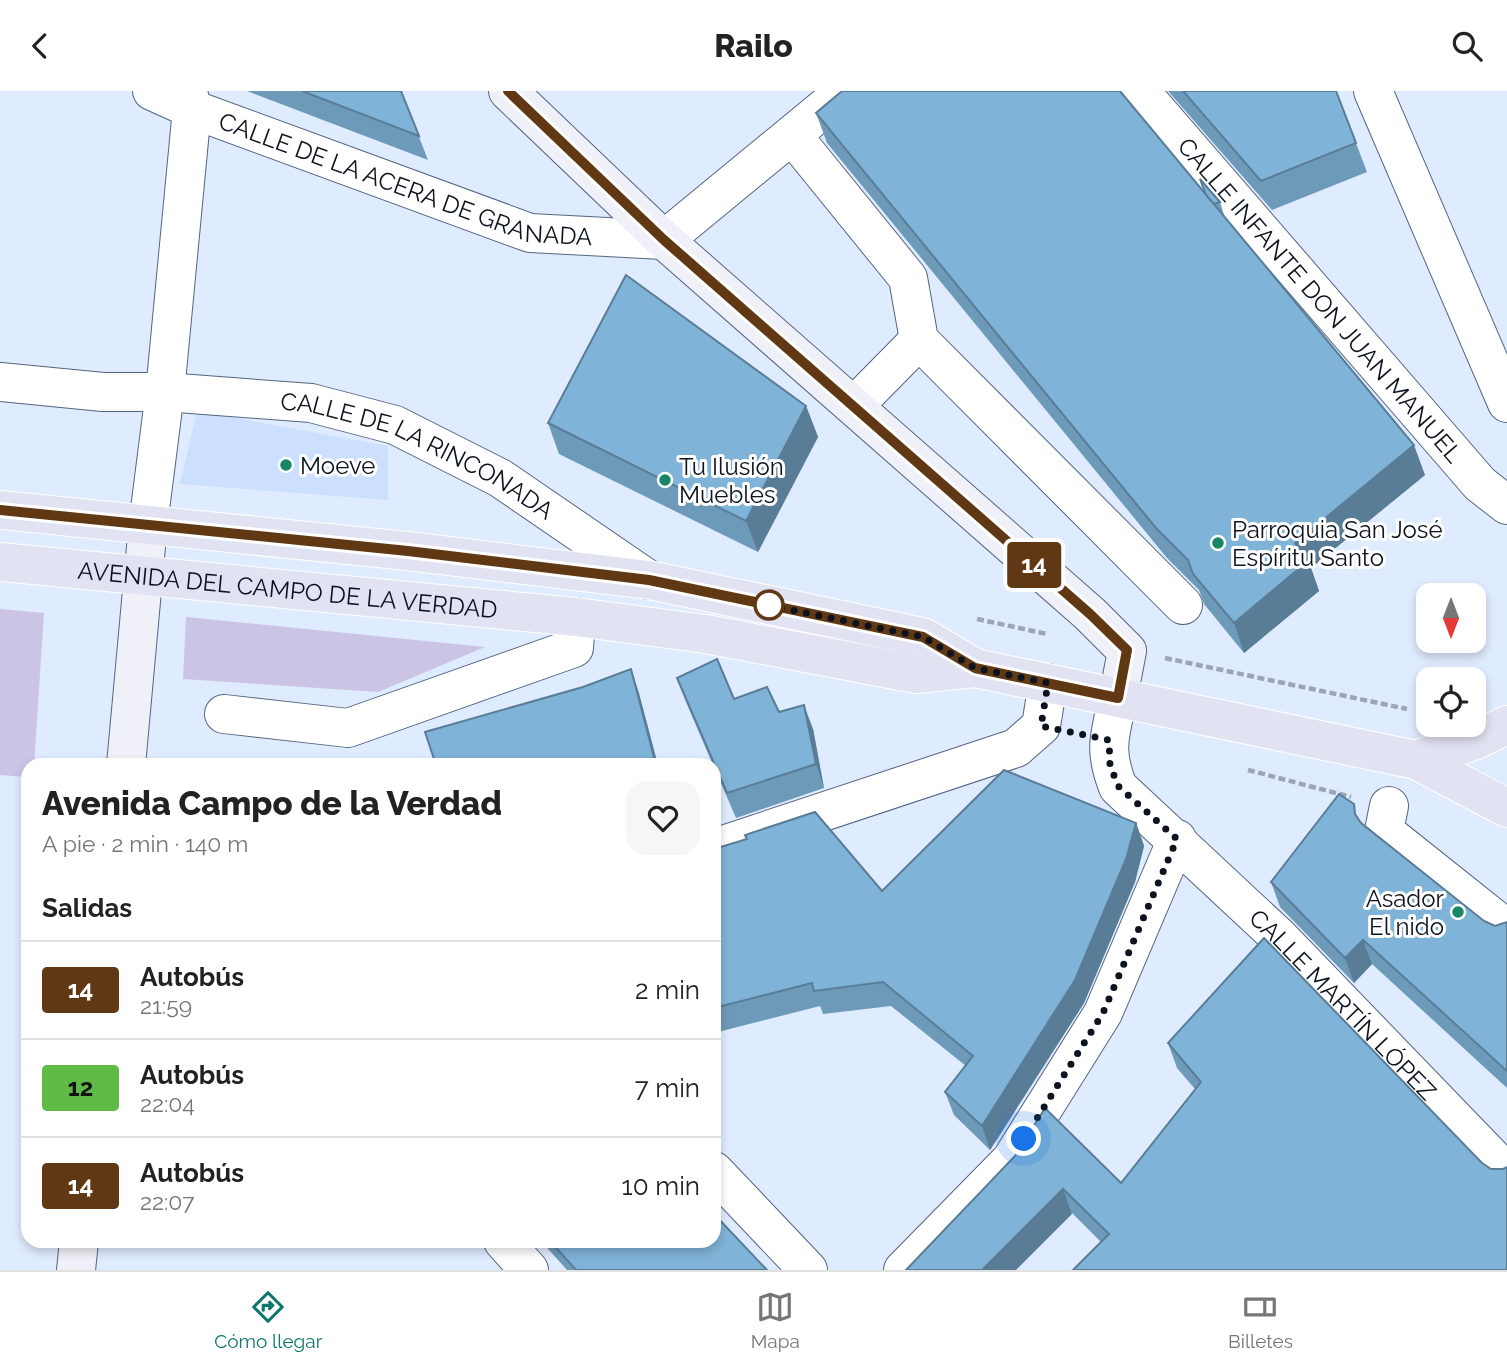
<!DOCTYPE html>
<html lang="es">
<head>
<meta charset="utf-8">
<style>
	body { margin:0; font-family:Raleway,sans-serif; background:#f6f6f6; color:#222; height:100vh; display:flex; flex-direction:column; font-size:26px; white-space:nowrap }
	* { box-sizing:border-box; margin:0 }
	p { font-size:23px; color:#767676 }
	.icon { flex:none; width:38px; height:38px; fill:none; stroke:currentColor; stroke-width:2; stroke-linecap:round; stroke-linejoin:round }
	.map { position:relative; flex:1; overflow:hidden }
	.panel { position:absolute; left:21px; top:667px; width:700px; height:490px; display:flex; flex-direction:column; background:#fff; border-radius:21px; box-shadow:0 4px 10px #0003 }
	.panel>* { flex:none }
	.badge { padding:0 14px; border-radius:5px; font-size:24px; line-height:46px }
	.needle { width:46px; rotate:180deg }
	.fabs { position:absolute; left:1416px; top:492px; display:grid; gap:14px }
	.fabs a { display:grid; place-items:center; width:70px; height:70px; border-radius:14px; background:#fff; box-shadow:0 4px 10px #0003; font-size:35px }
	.you { position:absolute; width:35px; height:35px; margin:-18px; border:5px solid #fff; border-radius:50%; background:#1a73e8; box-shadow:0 0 0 10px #1a73e833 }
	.map>.badge { position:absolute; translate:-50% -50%; box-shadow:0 0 0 4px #fff }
	h2 { padding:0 21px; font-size:26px; line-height:63px }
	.round { display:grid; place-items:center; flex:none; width:74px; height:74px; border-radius:21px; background:#f6f6f6 }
	.head { display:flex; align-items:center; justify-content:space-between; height:119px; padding:0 21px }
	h1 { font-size:33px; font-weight:800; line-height:52px }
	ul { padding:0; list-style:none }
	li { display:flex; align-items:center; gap:21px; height:98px; padding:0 21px; border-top:2px solid #e0e0e0 }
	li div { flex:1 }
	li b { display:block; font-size:26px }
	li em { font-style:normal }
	li .badge { min-width:77px; font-weight:700; text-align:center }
	header { display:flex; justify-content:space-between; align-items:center; height:91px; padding:0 21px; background:#fff; font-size:32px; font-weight:800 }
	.tabs { display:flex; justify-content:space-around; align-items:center; height:98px; border-top:2px solid #e0e0e0; background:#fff; font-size:19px; color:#767676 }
	.tabs a { display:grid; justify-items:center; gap:4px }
	.tabs .selected { color:#0f766e }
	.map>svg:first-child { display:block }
	.built { fill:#ccdffe }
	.grass { fill:#ccc4e5 }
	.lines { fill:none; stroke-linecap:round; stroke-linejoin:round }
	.street-casing { stroke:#546581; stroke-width:40 }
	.secondary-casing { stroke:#546581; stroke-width:40 }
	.primary-casing { stroke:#fff; stroke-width:40 }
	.path { stroke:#9ba5b5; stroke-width:4.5; stroke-dasharray:7 3.5; stroke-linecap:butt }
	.street { stroke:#fff; stroke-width:38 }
	.secondary { stroke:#f0f1f8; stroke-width:38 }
	.primary { stroke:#e1e3f2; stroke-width:38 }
	.wall { fill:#6e9aba }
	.shaded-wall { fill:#5a7d97 }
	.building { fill:#80b3d8; stroke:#5a7d97; stroke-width:2 }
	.line-casing { stroke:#fff; stroke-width:16 }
	.line { stroke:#603813; stroke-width:10 }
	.walk { stroke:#0c131e; stroke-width:7; stroke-dasharray:0 12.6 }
	.poi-dot { fill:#188766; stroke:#fff; stroke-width:2.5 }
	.stop-dot { fill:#fff; stroke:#603813; stroke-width:3.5 }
	.labels { text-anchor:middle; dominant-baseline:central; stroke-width:6; stroke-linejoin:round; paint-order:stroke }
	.street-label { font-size:24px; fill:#0c131e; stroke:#fff }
	.poi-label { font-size:24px; fill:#0c131e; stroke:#fff; text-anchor:start }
</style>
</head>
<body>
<header><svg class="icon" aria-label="back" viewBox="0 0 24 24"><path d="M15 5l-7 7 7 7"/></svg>Railo<svg class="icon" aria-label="search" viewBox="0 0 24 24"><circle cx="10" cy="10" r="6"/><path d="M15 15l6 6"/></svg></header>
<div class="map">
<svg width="1507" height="1179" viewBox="0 0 1507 1179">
	<rect width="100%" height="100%" fill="#dfebfe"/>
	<polygon class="built" points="197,320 388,355 388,409 180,393"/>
	<g class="grass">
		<polygon points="0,518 44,522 34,674 28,674 28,686 0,684"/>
		<polygon points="186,526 485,556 378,601 183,588"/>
	</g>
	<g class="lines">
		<defs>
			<g id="street">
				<path id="s1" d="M152,0L192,18L530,142L664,149L845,0"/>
				<path id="s2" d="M1140,0L1480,393L1507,414"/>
				<polyline points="1373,0 1507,312"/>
				<polyline points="792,44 908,187 919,249 1183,514"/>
				<path id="s3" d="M0,291L103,301H165L311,312L395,334L500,387L649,489"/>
				<polyline points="854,315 919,249"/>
				<polyline points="148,434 165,301 192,18 188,0"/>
				<path id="s4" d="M1118,607C1110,644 1103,658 1118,696L1279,846L1507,1082"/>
				<polyline points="224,623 348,637 574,557 576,526"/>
				<polyline points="1389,715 1384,740 1507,838"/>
				<polyline points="714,757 1016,657 1041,635 1048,592"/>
				<polyline points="714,1080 808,1179"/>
				<polyline points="503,1150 529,1179"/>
				<polyline points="903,1179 1011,1069 1103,922 1177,748"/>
			</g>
			<g id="secondary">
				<polyline points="508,0 664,149 1090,523 1127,560 1118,607"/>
				<polyline points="126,674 148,434"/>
				<polyline points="76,1179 79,1150"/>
			</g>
			<g id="primary">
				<polyline points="0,419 408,460 649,489 923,546 975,577"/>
				<path id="s5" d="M0,471L576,526L706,543L916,583L975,577L1416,669L1507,717"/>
				<polyline points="1416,669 1476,649 1507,634"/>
			</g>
		</defs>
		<use href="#street" class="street-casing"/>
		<use href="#secondary" class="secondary-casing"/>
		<use href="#primary" class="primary-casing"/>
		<g class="path">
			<polyline points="977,528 1047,543"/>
			<polyline points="1165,567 1407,618"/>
			<polyline points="1248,679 1351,706"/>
		</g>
		<use href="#street" class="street"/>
		<use href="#secondary" class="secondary"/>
		<use href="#primary" class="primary"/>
	</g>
	<g class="wall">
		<polygon points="247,0 401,0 428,69"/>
		<polygon points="1168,0 1336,0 1367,81 1272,119"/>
		<polygon points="816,22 1205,102 1200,88 1220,111 1225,127 1425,384 1311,477 1319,500 1244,562 1204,513 1199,499 1167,467 827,52"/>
		<polygon points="806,315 818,346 758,461 559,363 548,332"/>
		<polygon points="677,587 734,608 779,621 813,638 824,697 736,727 714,676 714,674 713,674 686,611"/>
		<polygon points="1360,730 1484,830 1495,835 1507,831 1507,997 1372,873 1354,892 1280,816 1271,791"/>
		<polygon points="1136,732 1144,755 1135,791 1084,912 990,1059 954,1024 945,1001 966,975 891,915 823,923 820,915 714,942 714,758 882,800"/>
		<polygon points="1168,952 1507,1179 1101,1151 1015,1065 1121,1092 1195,998 1177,977"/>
		<polygon points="541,1150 714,1150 767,1179 567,1179"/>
	</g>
	<g class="shaded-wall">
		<polygon points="806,315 818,346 758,461 746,430"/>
		<polygon points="1414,354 1425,384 1311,477 1319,500 1244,562 1234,532 1295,452"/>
		<polygon points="631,578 639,602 658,674 656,674"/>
		<polygon points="804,614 813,638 824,697 816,673"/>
		<polygon points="1136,732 1144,755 1135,791 1084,912 990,1059 982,1035"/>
		<polygon points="1363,849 1372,873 1354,892 1345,867"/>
		<polygon points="1063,1098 1072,1123 1016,1179 982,1179"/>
	</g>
	<g class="building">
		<polygon points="302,0 401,0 419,45"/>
		<polygon points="842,0 1120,0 1414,354 1295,452 1308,470 1234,532 1193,483 1188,469 1156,437 816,22"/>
		<polygon points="1183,0 1336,0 1356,52 1261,90"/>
		<polygon points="1200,88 1220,111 1214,113 1206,104"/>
		<polygon points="626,184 806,315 746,430 548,332"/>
		<polygon points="717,568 734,608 767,596 779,621 804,614 816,673 727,702 677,587"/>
		<polygon points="631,578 656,674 436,674 425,641 583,596"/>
		<polygon points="1004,679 1136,732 1126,768 1075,889 982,1035 945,1001 973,965 883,891 814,900 812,892 714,917 714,758 747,748 745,744 815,721 882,800"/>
		<polygon points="1339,703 1354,713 1355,723 1361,732 1484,830 1495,835 1507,831 1507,980 1363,849 1345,867 1271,791"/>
		<polygon points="1264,847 1482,1072 1491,1078 1503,1078 1507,1076 1507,1179 1073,1179 1109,1143 1063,1098 982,1179 906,1179 1015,1065 1045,1017 1121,1092 1201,991 1168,952"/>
		<polygon points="714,1123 767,1179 576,1179 550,1150 714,1150"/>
	</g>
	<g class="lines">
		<defs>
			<polyline id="line" points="0,419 408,460 649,489 923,546 975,577 1118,607 1127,559 1090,523 664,149 508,0"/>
		</defs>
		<use href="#line" class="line-casing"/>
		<use href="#line" class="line"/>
		<polyline class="walk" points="769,514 763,513 923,546 975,577 1048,592 1041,635 1109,649 1110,674 1118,695 1177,748 1103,922 1024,1048"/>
	</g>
	<g class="poi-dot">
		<circle cx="286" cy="374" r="7"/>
		<circle cx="665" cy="389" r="7"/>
		<circle cx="1218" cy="452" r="7"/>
		<circle cx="1458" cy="821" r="7"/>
	</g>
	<circle class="stop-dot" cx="769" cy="514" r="14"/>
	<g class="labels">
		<g class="street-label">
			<text stroke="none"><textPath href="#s1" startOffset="270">CALLE DE LA ACERA DE GRANADA</textPath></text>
			<text stroke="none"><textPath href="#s2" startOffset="276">CALLE INFANTE DON JUAN MANUEL</textPath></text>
			<text stroke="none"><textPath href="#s3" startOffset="430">CALLE DE LA RINCONADA</textPath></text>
			<text stroke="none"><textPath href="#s5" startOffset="289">AVENIDA DEL CAMPO DE LA VERDAD</textPath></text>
			<text stroke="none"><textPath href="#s4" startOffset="404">CALLE MARTÍN LÓPEZ</textPath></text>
		</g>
		<g class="poi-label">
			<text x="300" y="374">Moeve</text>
			<text x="679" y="375">Tu Ilusión<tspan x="679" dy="28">Muebles</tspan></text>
			<text x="1232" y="438">Parroquia San José<tspan x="1232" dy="28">Espíritu Santo</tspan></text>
			<text x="1444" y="807" text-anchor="end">Asador<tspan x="1444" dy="28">El nido</tspan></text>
		</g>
	</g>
</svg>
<div class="fabs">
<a><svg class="needle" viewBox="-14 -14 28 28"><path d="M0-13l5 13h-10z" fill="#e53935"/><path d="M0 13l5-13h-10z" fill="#767676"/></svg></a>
<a><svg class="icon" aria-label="locate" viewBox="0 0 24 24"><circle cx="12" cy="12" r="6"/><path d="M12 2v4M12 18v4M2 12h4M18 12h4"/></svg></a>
</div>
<div class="you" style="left:1024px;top:1048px"></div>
<b class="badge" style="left:1034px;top:474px;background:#603813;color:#fff">14</b>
<section class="panel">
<div class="head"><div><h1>Avenida Campo de la Verdad</h1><p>A pie · 2 min · 140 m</p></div><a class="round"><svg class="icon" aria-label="heart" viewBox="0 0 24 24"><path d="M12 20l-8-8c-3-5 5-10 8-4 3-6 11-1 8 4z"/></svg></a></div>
<h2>Salidas</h2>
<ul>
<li><span class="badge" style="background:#603813;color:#fff">14</span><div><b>Autobús</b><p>21:59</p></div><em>2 min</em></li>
<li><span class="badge" style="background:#5fbb46;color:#111">12</span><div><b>Autobús</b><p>22:04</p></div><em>7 min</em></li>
<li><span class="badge" style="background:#603813;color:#fff">14</span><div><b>Autobús</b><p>22:07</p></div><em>10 min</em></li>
</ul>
</section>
</div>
<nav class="tabs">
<a class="selected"><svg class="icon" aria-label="directions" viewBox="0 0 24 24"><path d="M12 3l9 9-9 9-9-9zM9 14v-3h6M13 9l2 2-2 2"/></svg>Cómo llegar</a>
<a><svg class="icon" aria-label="map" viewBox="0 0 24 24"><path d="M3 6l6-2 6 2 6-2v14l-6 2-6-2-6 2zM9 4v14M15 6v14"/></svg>Mapa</a>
<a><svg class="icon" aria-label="tickets" viewBox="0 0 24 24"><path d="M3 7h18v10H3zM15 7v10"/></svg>Billetes</a>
</nav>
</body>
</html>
